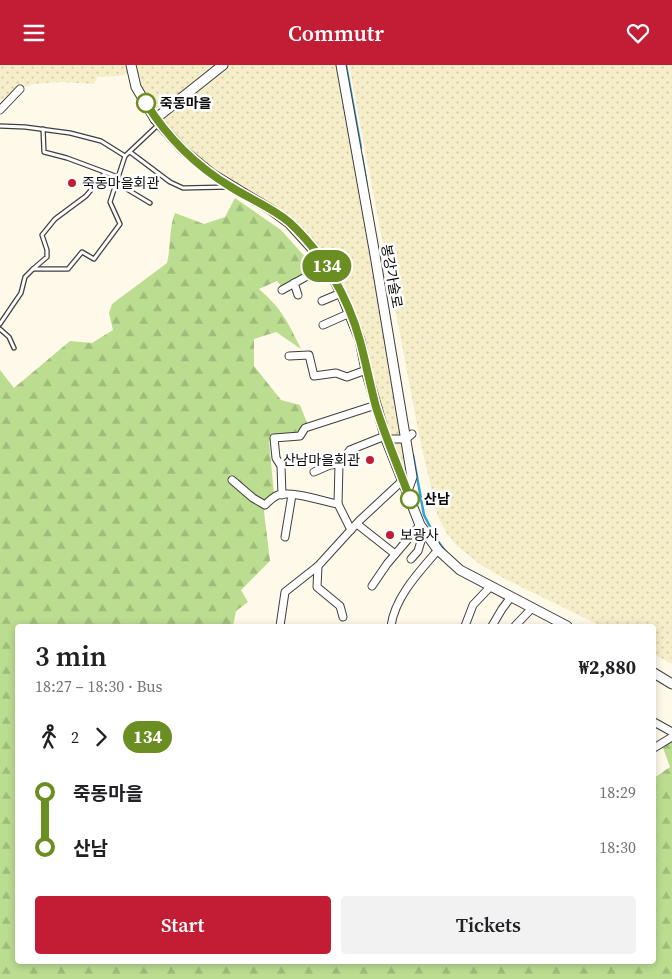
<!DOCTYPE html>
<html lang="en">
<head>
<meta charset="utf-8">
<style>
	body { margin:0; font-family:"Source Serif 4","Noto Sans KR",serif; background:#f2f2f2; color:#202124; height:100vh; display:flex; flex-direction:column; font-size:19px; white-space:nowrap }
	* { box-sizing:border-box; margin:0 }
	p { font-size:16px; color:#757577 }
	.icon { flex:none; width:28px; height:28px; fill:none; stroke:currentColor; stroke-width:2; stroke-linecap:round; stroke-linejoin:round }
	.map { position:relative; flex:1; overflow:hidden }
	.details { position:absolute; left:15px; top:559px; width:641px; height:340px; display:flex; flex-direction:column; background:#fff; border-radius:5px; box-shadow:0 2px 8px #0003 }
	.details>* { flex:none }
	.badge { padding:0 10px; border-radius:16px; font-size:18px; line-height:32px }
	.map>.badge { position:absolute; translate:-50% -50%; box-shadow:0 0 0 2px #fff }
	.legs { display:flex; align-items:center; gap:8px; height:55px; padding:0 20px; font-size:16px }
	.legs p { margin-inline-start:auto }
	.head { display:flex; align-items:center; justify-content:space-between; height:85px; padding:0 20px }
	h1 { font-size:28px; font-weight:600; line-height:38px }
	.cta { display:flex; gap:10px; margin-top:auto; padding:10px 20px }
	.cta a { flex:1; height:58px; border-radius:5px; background:#c31c35; color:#fff; font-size:20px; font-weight:600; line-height:58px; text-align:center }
	.cta a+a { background:#f2f2f2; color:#202124 }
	ul { padding:0 20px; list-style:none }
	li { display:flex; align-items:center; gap:18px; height:55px; font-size:19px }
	li i { display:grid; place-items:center; width:8px; height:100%; margin:0 6px; background:currentColor }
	li i::after { content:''; width:12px; height:12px; margin:-6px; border:4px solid; border-radius:50%; background:#fff }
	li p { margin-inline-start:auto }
	li:first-child i { background:linear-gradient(#0000 50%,currentColor 0) }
	li:last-child i { background:linear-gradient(currentColor 50%,#0000 0) }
	header { display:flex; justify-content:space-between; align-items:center; height:65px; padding:0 20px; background:#c31c35; color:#fff; font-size:22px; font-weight:600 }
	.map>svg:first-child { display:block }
	.farmland { fill:url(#farmland-dots) }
	.forest { fill:url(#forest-firs) }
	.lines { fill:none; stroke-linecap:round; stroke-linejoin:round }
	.stream { stroke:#2ea4d5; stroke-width:2.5 }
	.service-casing { stroke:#3f3f3f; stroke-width:5.5 }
	.minor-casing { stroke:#3f3f3f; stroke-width:9 }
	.tertiary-casing { stroke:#3f3f3f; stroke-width:11 }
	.service { stroke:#fff; stroke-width:3 }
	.minor { stroke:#fff; stroke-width:7 }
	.tertiary { stroke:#fff; stroke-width:9 }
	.line-1-casing { stroke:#fff; stroke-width:11 }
	.line-1 { stroke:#6b8e23; stroke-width:8 }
	.stop-1-dot { fill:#fff; stroke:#6b8e23; stroke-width:2.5 }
	.poi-dot { fill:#c31c35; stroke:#fff; stroke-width:2 }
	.labels { text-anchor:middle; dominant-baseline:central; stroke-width:5; stroke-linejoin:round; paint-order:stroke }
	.stop-label { font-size:14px; font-weight:bold; fill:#0c0c0c; stroke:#fff; text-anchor:start }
	.poi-label { font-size:14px; fill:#0c0c0c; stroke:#fff; text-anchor:start }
	.street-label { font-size:14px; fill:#0c0c0c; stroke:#fff }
</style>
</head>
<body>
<header><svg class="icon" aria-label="menu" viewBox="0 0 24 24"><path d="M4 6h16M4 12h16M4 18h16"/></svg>Commutr<svg class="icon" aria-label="heart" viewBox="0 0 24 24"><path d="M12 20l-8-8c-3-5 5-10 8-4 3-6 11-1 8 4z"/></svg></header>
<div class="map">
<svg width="672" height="914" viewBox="0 0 672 914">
	<defs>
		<pattern id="farmland-dots" width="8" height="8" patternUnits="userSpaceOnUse" patternTransform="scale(1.25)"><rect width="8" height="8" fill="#f6eec9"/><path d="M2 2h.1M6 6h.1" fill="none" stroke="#d2cbab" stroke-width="1.8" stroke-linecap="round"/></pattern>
		<pattern id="forest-firs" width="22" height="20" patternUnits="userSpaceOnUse" patternTransform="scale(1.25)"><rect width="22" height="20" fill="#bbdd90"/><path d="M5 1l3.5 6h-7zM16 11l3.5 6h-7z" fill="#a0bc7b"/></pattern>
	</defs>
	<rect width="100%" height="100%" fill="#fff9ea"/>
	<g class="farmland">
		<polygon points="0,0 128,0 128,6 127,9 119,11 97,12 94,19 61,17 33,19 20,24 0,35"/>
		<polygon points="134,0 338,0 408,405 405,406 390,378 378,339 364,276 354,246 342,214 330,197 314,178 290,153 254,129 229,116 199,92 172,67 150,38 139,19"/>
		<polygon points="349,0 672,0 672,599 654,589 654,561 601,561 505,514 481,500 458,482 447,469 438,452 420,375"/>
	</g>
	<path class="forest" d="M235,133L281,165L317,205L285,226L277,216L259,224C282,244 288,257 301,284L276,267L254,274V301L281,335L300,340L309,363L269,376L274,429L264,446L270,496L241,525L248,537L236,546L233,561H18V896H654V713L670,702L663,683L672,675V914H0V305L14,323L70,276L92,278L113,265L109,248L112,239L167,198C171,182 169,162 175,148L204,159L225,152Z"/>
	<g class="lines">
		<g class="stream">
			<polyline points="346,0 361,83"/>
			<polyline points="362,91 367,121"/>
			<polyline points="413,390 424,450 437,475 446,487"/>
		</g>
		<defs>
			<g id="service">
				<polyline points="0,61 25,62 70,68 101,76 125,91"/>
				<polyline points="43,64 44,87 67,93 118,112"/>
				<polyline points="130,87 170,117 183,123 228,122"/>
				<polyline points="117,116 125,123 150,138"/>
				<polyline points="33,204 47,192 47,185 42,170 55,154 86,131 105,108"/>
				<polyline points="0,259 21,228 25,212 33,204 68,204 82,187 94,194 120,159 110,137 125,91 159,59"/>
				<polyline points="0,264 9,272 14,283"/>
			</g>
			<g id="minor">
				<polyline points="0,45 20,24"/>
				<polyline points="294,218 298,230"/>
				<polyline points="282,225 327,200"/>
				<polyline points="322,236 341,228"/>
				<polyline points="323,260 350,248"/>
				<polyline points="289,291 309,290 314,311 336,308 347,312 366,305"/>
				<polyline points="386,374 406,374 412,369"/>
				<polyline points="314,407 330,400 339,399 350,385 385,371"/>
				<path d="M232,415L253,433L265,440C269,436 273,432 278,430C294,426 322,436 338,439L351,465"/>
				<polyline points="282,430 281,401 276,393 274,373 300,371 305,363 376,340"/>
				<polyline points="338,439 339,399"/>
				<polyline points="357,459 395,489"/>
				<polyline points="285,472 292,430"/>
				<polyline points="411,494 418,486 424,466"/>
				<polyline points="372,521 387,499 420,460"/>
				<polyline points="343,552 340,541 317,522 318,501 359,456 403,415"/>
				<polyline points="280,561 285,527 318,501"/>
				<path d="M391,561C395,532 419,507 438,485"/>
				<polyline points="465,561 473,540 491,521"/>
				<polyline points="492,561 502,544 511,532"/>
				<polyline points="515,561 532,543"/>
				<polyline points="654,657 672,667"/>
				<polyline points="654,683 672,672"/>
			</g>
			<g id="tertiary">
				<polyline points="131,0 136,22 155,54 183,85 212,109 270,144 289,158 327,200 341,228 360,275 366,305 386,374 420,460 438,485 460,505 567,561"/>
				<polyline points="341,0 375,190 412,412 407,426"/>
				<polyline points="155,54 223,0"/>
				<polyline points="654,608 672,619"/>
			</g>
		</defs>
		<use href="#service" class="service-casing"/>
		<use href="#minor" class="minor-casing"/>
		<use href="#tertiary" class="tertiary-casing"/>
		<use href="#service" class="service"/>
		<use href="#minor" class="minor"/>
		<use href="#tertiary" class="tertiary"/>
	</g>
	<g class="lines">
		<defs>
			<path id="line-1" d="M146,38C167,72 196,101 231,122C250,134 271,142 289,157C323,188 348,232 360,276C366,298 370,320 376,342C386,374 399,403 410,434"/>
		</defs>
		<use href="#line-1" class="line-1-casing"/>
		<use href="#line-1" class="line-1"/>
	</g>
	<g class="stop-1-dot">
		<circle cx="146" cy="38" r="9"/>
		<circle cx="410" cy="434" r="9"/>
	</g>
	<g class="poi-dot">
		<circle cx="72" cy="118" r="5"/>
		<circle cx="370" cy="395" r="5"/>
		<circle cx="390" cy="470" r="5"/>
	</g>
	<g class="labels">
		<g class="stop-label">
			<text x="160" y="38">죽동마을</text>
			<text x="424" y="434">산남</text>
		</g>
		<g class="poi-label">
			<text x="82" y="118">죽동마을회관</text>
			<text x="360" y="395" text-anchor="end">산남마을회관</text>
			<text x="400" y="470">보광사</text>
		</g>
		<g class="street-label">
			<text transform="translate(392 211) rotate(80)">봉강가술로</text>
		</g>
	</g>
</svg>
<b class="badge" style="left:327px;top:201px;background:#6b8e23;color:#fff">134</b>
<section class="details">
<div class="head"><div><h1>3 min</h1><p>18:27 – 18:30 · Bus</p></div><b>₩2,880</b></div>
<div class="legs"><svg class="icon" aria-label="walk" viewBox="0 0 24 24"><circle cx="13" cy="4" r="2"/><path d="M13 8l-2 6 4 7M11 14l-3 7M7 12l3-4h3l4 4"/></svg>2<svg class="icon" aria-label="forward" viewBox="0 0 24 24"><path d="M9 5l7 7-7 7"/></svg><b class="badge" style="background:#6b8e23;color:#fff">134</b></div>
<ul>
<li><i style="color:#6b8e23"></i><b>죽동마을</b><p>18:29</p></li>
<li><i style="color:#6b8e23"></i><b>산남</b><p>18:30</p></li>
</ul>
<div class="cta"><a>Start</a><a>Tickets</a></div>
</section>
</div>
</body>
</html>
